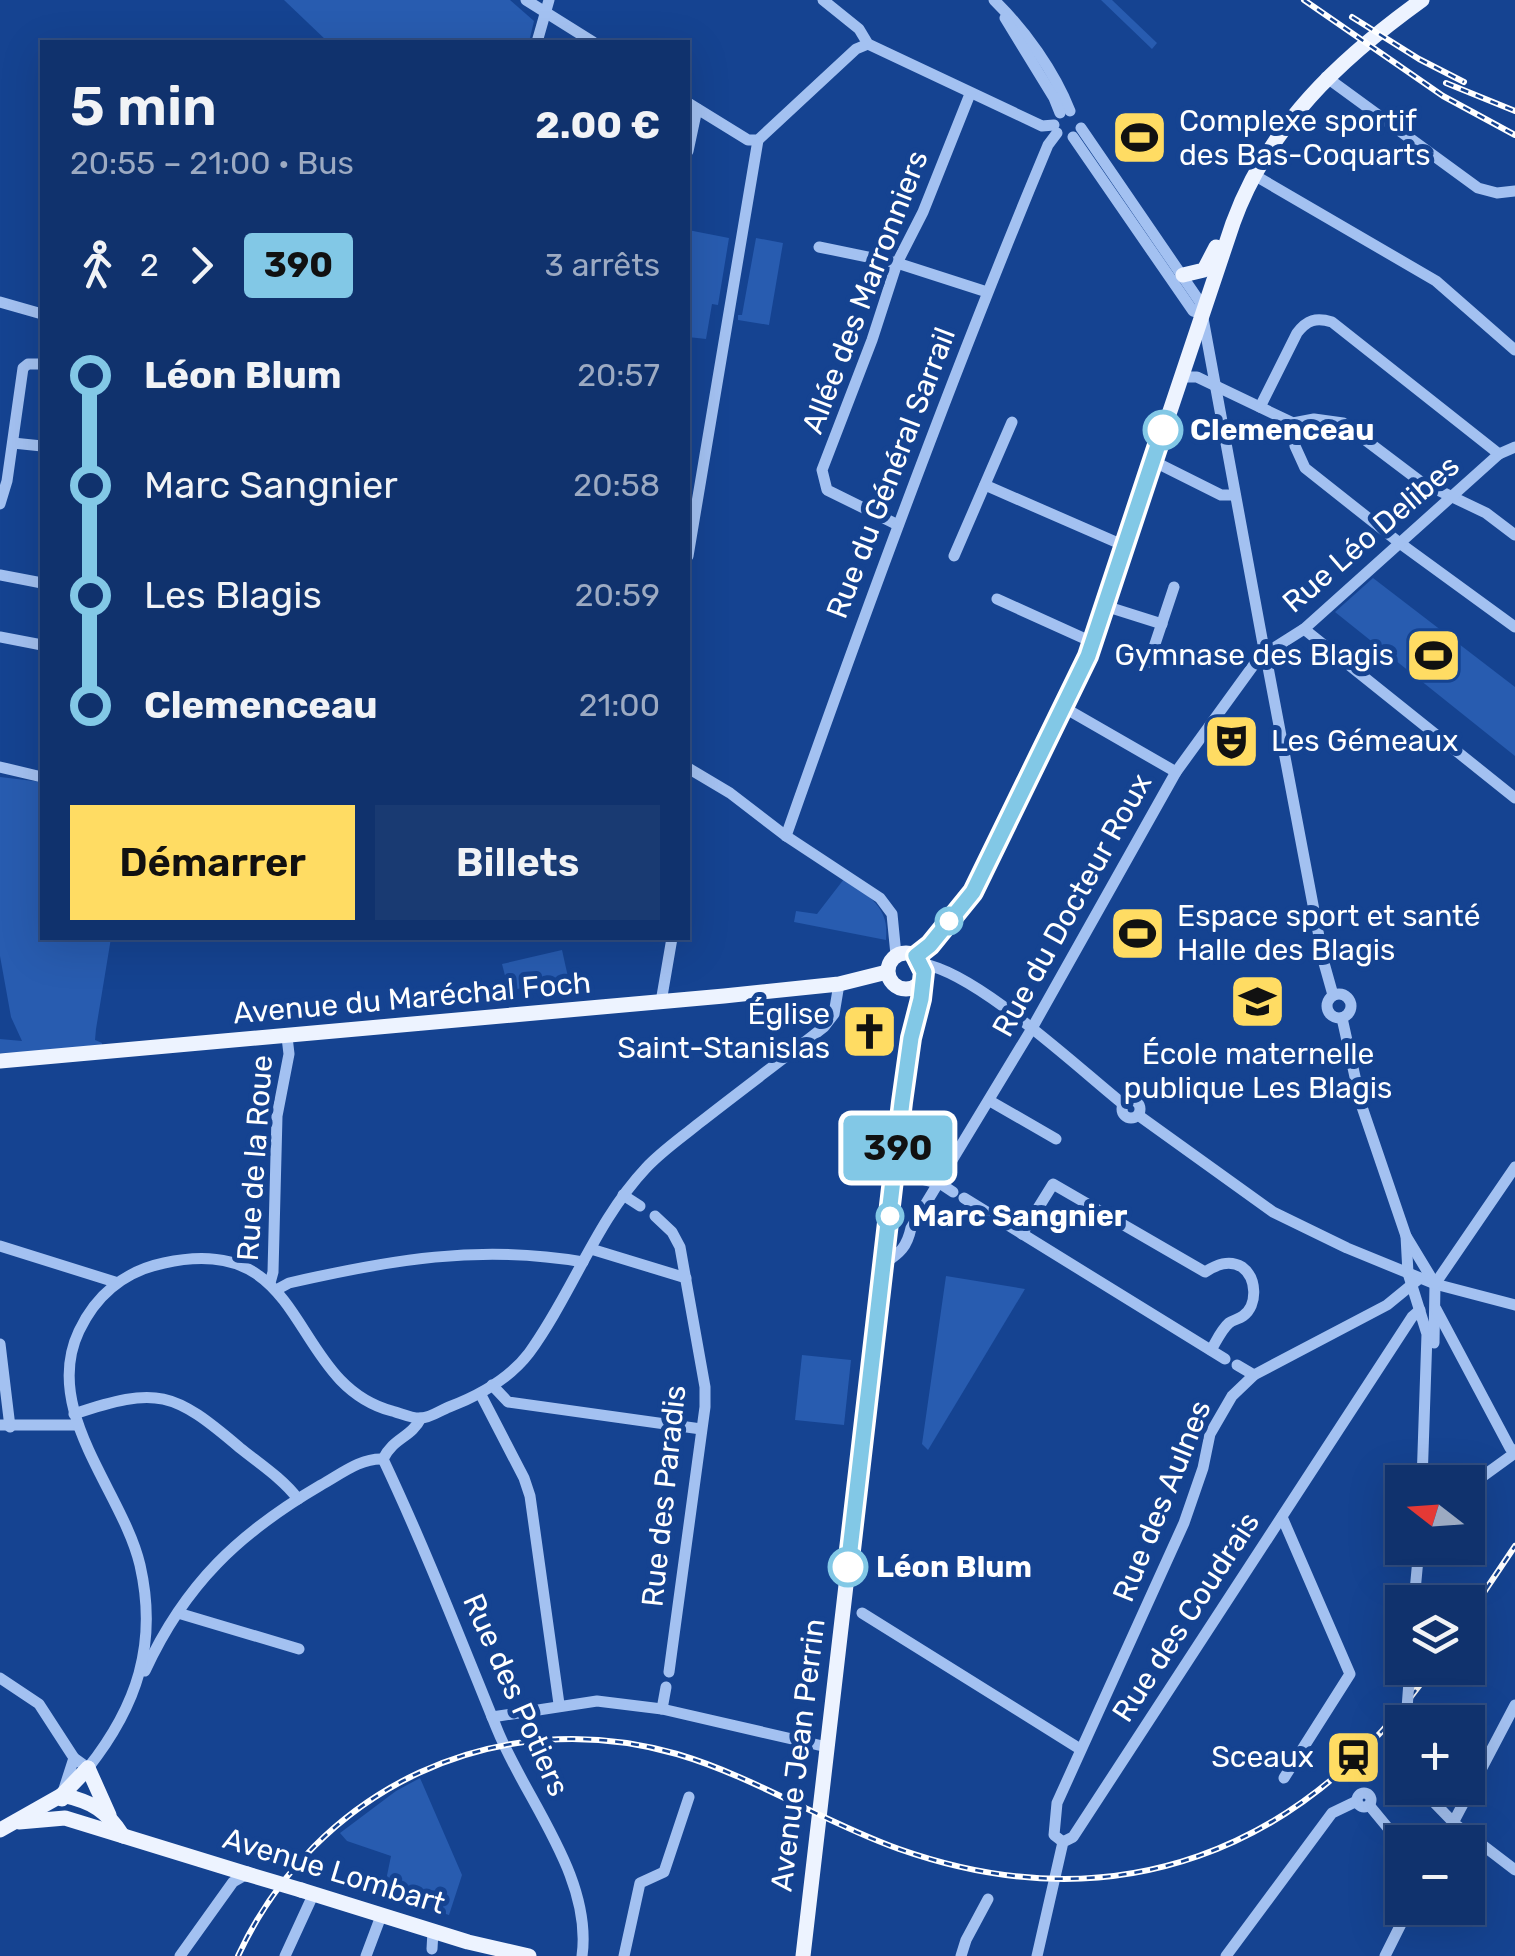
<!DOCTYPE html>
<html lang="fr">
<head>
<meta charset="utf-8">
<style>
	body { margin:0; font-family:Rubik,sans-serif; background:#193a72; color:#f1f3f6; height:100vh; display:flex; flex-direction:column; font-size:38px; white-space:nowrap }
	* { box-sizing:border-box; margin:0 }
	p { font-size:32px; color:#9caac2 }
	.icon { flex:none; width:55px; height:55px; fill:none; stroke:currentColor; stroke-width:2; stroke-linecap:round; stroke-linejoin:round }
	.map { position:relative; flex:1; overflow:hidden }
	.panel { position:absolute; left:40px; top:40px; width:650px; height:900px; display:flex; flex-direction:column; background:#10326d; border-radius:0px; box-shadow:0 10px 40px #0002,0 0 0 2px #304d80 }
	.panel>* { flex:none }
	.badge { padding:0 20px; border-radius:8px; font-size:35px; line-height:65px }
	.needle { width:65px; rotate:287deg }
	.controls { position:absolute; left:1385px; top:1465px; display:grid; gap:20px }
	.controls a { display:grid; place-items:center; width:100px; height:100px; border-radius:0px; background:#10326d; box-shadow:0 10px 40px #0002,0 0 0 2px #304d80; font-size:50px }
	.map>.badge { position:absolute; translate:-50% -50%; box-shadow:0 0 0 5px #fff }
	.legs { display:flex; align-items:center; gap:15px; height:110px; padding:0 30px; font-size:32px }
	.legs p { margin-inline-start:auto }
	.head { display:flex; align-items:center; justify-content:space-between; height:170px; padding:0 30px }
	h1 { font-size:55px; font-weight:600; line-height:75px }
	.primary-button { display:flex; gap:20px; margin-top:auto; padding:20px 30px }
	.primary-button a { flex:1; height:115px; border-radius:0px; background:#ffdc63; color:#111; font-size:40px; font-weight:600; line-height:115px; text-align:center }
	.primary-button a+a { background:#193a72; color:#f1f3f6 }
	ul { padding:0 30px; list-style:none }
	li { display:flex; align-items:center; gap:35px; height:110px; font-size:38px }
	li i { display:grid; place-items:center; width:15px; height:100%; margin:0 12px; background:currentColor }
	li i::after { content:''; width:25px; height:25px; margin:-12px; border:8px solid; border-radius:50%; background:#10326d }
	li p { margin-inline-start:auto }
	li:first-child i { background:linear-gradient(#0000 50%,currentColor 0) }
	li:last-child i { background:linear-gradient(currentColor 50%,#0000 0) }
	.map>svg:first-child { display:block }
	.green { fill:#285cb0 }
	.lines { fill:none; stroke-linecap:round; stroke-linejoin:round }
	.minor { stroke:#a3c1f1; stroke-width:11 }
	.major { stroke:#edf3ff; stroke-width:15 }
	.rail-casing { stroke:#fff; stroke-width:6 }
	.rail { stroke:#154391; stroke-width:2.5; stroke-dasharray:8; stroke-linecap:butt }
	.minor-bridge { stroke:#a3c1f1; stroke-width:11 }
	.major-bridge { stroke:#edf3ff; stroke-width:15 }
	.line-1-casing { stroke:#fff; stroke-width:22 }
	.line-1 { stroke:#82c8e6; stroke-width:15 }
	.stop-1-dot { fill:#fff; stroke:#82c8e6; stroke-width:5 }
	.labels { text-anchor:middle; dominant-baseline:central; stroke-width:10; stroke-linejoin:round; paint-order:stroke }
	.poi-label { font-size:30px; fill:#fff; stroke:#154391; text-anchor:start }
	.street-label { font-size:30px; fill:#fff; stroke:#154391 }
	.stop-label { font-size:30px; font-weight:bold; fill:#fff; stroke:#154391; text-anchor:start }
</style>
</head>
<body>
<div class="map">
<svg width="1515" height="1956" viewBox="0 0 1515 1956">
	<rect width="100%" height="100%" fill="#154391"/>
	<g class="green">
		<polygon points="284,0 510,0 534,21 529,42 328,42"/>
		<polygon points="1101,0 1112,0 1157,43 1152,49"/>
		<polygon points="688,230 729,238 718,305 712,304 706,339 688,337"/>
		<polygon points="756,238 783,243 769,325 738,320 738,315 742,315"/>
		<polygon points="1373,578 1515,687 1515,756 1335,612"/>
		<polygon points="0,777 42,782 42,938 111,938 96,1029 95,1040 102,1043 102,1050 0,1053 0,1039 22,1041 11,1017 0,956"/>
		<path d="M844,879C869,896 890,907 886,940L794,922L796,911L817,914Z"/>
		<polygon points="562,950 568,977 509,991 502,964"/>
		<polygon points="946,1276 1025,1289 928,1450 922,1444"/>
		<polygon points="802,1355 851,1360 844,1425 795,1420"/>
		<polygon points="420,1778 462,1875 449,1915 383,1895 391,1856 347,1841 340,1833 396,1791"/>
	</g>
	<g class="lines">
		<g class="minor">
			<polyline points="526,0 593,42"/>
			<polyline points="823,0 859,29 868,44 1042,126 1054,125"/>
			<path d="M994,0C1025,30 1054,71 1070,111"/>
			<polyline points="1005,18 1054,98 1060,113"/>
			<polyline points="537,42 549,0"/>
			<polyline points="1326,77 1478,188 1497,193 1515,191"/>
			<polyline points="688,103 748,140 758,140 856,49 868,44"/>
			<polyline points="1081,128 1200,302 1263,644"/>
			<polyline points="1073,137 1193,311 1202,314"/>
			<polyline points="688,151 697,109"/>
			<polyline points="1254,175 1436,281 1515,350"/>
			<polyline points="819,247 897,263 987,292"/>
			<polyline points="0,302 42,314"/>
			<polyline points="1181,377 1197,377 1293,423 1314,419 1343,423 1421,482 1486,513 1515,535"/>
			<path d="M1260,407L1297,333C1307,320 1316,317 1332,322L1499,454"/>
			<polyline points="1293,423 1295,446 1305,468 1401,544 1515,627"/>
			<polyline points="13,443 42,446"/>
			<polyline points="1153,461 1221,495 1235,495"/>
			<polyline points="985,485 1125,546"/>
			<polyline points="0,504 7,481 23,368 28,364 42,364"/>
			<polyline points="898,525 827,490 822,470 872,340 897,263 923,212 970,94"/>
			<polyline points="688,556 758,140"/>
			<polyline points="954,556 1012,422"/>
			<polyline points="0,575 42,583"/>
			<polyline points="997,599 1092,642"/>
			<polyline points="1105,606 1162,624"/>
			<polyline points="1304,629 1515,798"/>
			<polyline points="0,637 42,645"/>
			<polyline points="1274,648 1304,629 1499,454 1515,447"/>
			<polyline points="1149,662 1174,587"/>
			<polyline points="1267,662 1324,963 1333,995"/>
			<polyline points="1063,707 1176,772"/>
			<polyline points="0,767 42,777"/>
			<polyline points="688,768 730,793 786,836 880,898 892,914 896,955"/>
			<path d="M786,836C868,603 953,372 1048,145L1057,133"/>
			<path d="M923,964C977,973 1077,1067 1123,1104"/>
			<circle cx="1339" cy="1006" r="12"/>
			<polyline points="661,1002 672,938"/>
			<polyline points="1342,1018 1361,1104 1406,1236 1408,1273 1427,1334 1422,1482"/>
			<circle cx="1131" cy="1109" r="9"/>
			<polyline points="990,1101 1056,1139"/>
			<polyline points="1138,1115 1273,1212 1347,1248 1435,1284 1515,1305"/>
			<polyline points="897,1163 921,1179 941,1184 953,1192"/>
			<polyline points="623,1195 640,1206"/>
			<polyline points="964,1198 1225,1359"/>
			<polyline points="655,1216 672,1232 680,1247 705,1387 705,1407 669,1672"/>
			<path d="M1022,1234L1053,1184L1205,1272C1216,1265 1229,1259 1242,1267C1257,1278 1258,1305 1243,1316C1239,1319 1233,1320 1229,1323C1221,1330 1216,1342 1211,1350"/>
			<polyline points="1406,1236 1435,1284 1434,1343"/>
			<polyline points="0,1246 115,1282"/>
			<polyline points="591,1249 686,1278"/>
			<path d="M885,1263C900,1253 907,1247 911,1228L1031,1030L1176,772L1258,659"/>
			<polyline points="270,1283 273,1272 277,1116 289,1054 287,1037"/>
			<polyline points="1435,1284 1515,1167"/>
			<path d="M276,1290L289,1283C389,1260 480,1244 583,1262"/>
			<polyline points="1436,1309 1510,1448 1515,1451"/>
			<polyline points="0,1344 10,1427"/>
			<polyline points="1237,1365 1254,1375"/>
			<polyline points="492,1385 508,1402 701,1429"/>
			<polyline points="481,1395 524,1478 530,1496 559,1704"/>
			<path d="M74,1414C158,1386 173,1391 240,1448C260,1464 283,1479 298,1499"/>
			<polyline points="0,1425 78,1425"/>
			<path d="M383,1459C425,1548 460,1638 497,1729C525,1799 593,1877 582,1956"/>
			<path d="M383,1459C394,1437 411,1438 421,1418"/>
			<polyline points="1468,1487 1515,1453"/>
			<polyline points="1282,1517 1350,1674 1284,1778"/>
			<polyline points="1414,1602 1419,1548"/>
			<polyline points="178,1613 299,1649"/>
			<polyline points="862,1613 1080,1749"/>
			<path d="M145,1671C185,1584 239,1533 321,1485C341,1474 360,1458 383,1459"/>
			<path d="M0,1678L39,1704L74,1758L88,1768C137,1706 158,1644 140,1565C123,1492 41,1411 79,1331C96,1295 125,1271 164,1263C311,1230 287,1383 392,1411C400,1413 413,1419 421,1418C430,1418 441,1410 449,1407C478,1396 510,1378 529,1353C572,1294 596,1221 646,1168C662,1151 681,1138 698,1124C740,1091 782,1060 824,1027L834,1014L839,984"/>
			<polyline points="662,1709 666,1687"/>
			<polyline points="492,1717 597,1701 662,1709 827,1747"/>
			<polyline points="1420,1788 1455,1824 1515,1870"/>
			<polyline points="63,1792 74,1758"/>
			<circle cx="1364" cy="1800" r="7"/>
			<polyline points="1369,1805 1402,1845"/>
			<polyline points="1063,1842 1054,1835 1057,1803 1184,1523 1203,1468 1210,1434 1232,1396 1254,1375 1387,1305 1420,1278"/>
			<polyline points="1443,1842 1515,1705"/>
			<polyline points="432,1949 433,1931"/>
			<polyline points="180,1956 233,1882 247,1874"/>
			<polyline points="285,1956 314,1893"/>
			<polyline points="366,1956 381,1916"/>
			<polyline points="624,1956 640,1883 664,1872 689,1797"/>
			<polyline points="961,1956 966,1940 988,1899"/>
			<polyline points="1037,1956 1063,1842 1073,1837 1412,1317 1420,1310"/>
			<polyline points="1226,1956 1332,1813 1357,1801"/>
			<polyline points="1385,1956 1409,1908"/>
		</g>
		<g class="major">
			<polyline points="1183,275 1204,270 1216,247"/>
			<circle cx="906" cy="971" r="18"/>
			<path d="M916,956L931,945L973,892L1088,656L1233,223C1268,126 1340,59 1422,0"/>
			<polyline points="0,1061 724,996 839,984 887,972"/>
			<polyline points="88,1768 109,1815"/>
			<polyline points="62,1799 62,1795 88,1768"/>
			<polyline points="19,1822 65,1818 247,1874"/>
			<path d="M0,1830L62,1795C93,1802 106,1810 123,1836"/>
			<polyline points="301,1890 468,1942 529,1956"/>
			<polyline points="803,1956 902,1102 922,980"/>
		</g>
		<defs>
			<g id="rail">
				<polyline points="1304,0 1443,96 1515,135"/>
				<polyline points="1352,17 1419,59 1464,82"/>
				<polyline points="1446,83 1515,111"/>
				<polyline points="1468,1616 1515,1546"/>
				<path d="M238,1956C316,1788 498,1702 677,1754C755,1777 823,1822 899,1849C1115,1925 1304,1852 1432,1668"/>
			</g>
		</defs>
		<use href="#rail" class="rail-casing"/>
		<use href="#rail" class="rail"/>
		<polyline class="minor-bridge" points="1406,1722 1410,1668"/>
		<polyline class="major-bridge" points="247,1874 301,1890"/>
	</g>
	<g class="lines">
		<defs>
			<polyline id="line-1" points="848,1567 902,1102 911,1038 921,999 924,972 916,956 930,945 973,892 1088,656 1163,430"/>
		</defs>
		<use href="#line-1" class="line-1-casing"/>
		<use href="#line-1" class="line-1"/>
	</g>
	<defs>
		<symbol id="stadium-square" viewBox="-11 -11 22 22"><rect x="-9" y="-9" width="18" height="18" rx="4" fill="#ffdc63" stroke="#154391"/><path d="M0-5a6.5 5 0 1 0 0 10a6.5 5 0 1 0 0-10ZM-3.5-1.8h7v3.6h-7Z" fill="#111"/></symbol>
		<symbol id="theatre-square" viewBox="-11 -11 22 22"><rect x="-9" y="-9" width="18" height="18" rx="4" fill="#ffdc63" stroke="#154391"/><path d="M-5-5.5Q0-4 5-5.5V0Q5 5 0 6Q-5 5-5 0ZM-3.3-2.5H-1v1.5H-3.3ZM1-2.5H3.3v1.5H1ZM-2.8 1Q0 5.5 2.8 1Z" fill="#111"/></symbol>
		<symbol id="school-square" viewBox="-11 -11 22 22"><rect x="-9" y="-9" width="18" height="18" rx="4" fill="#ffdc63" stroke="#154391"/><path d="M0-5L7-2L0 1L-7-2ZM-4 1L0 2.5L4 1V4Q0 6-4 4Z" fill="#111"/></symbol>
		<symbol id="church-square" viewBox="-11 -11 22 22"><rect x="-9" y="-9" width="18" height="18" rx="4" fill="#ffdc63" stroke="#154391"/><path d="M-1.2-6h2.4v3.5h3.3v2.4h-3.3V6h-2.4V-.1h-3.3v-2.4h3.3Z" fill="#111"/></symbol>
		<symbol id="station-square" viewBox="-11 -11 22 22"><rect x="-9" y="-9" width="18" height="18" rx="4" fill="#ffdc63" stroke="#154391"/><path d="M-3-6H3Q5-6 5-4V2Q5 4 3 4L4.5 6H3L1.5 4h-3L-3 6H-4.5L-3 4Q-5 4-5 2V-4Q-5-6-3-6ZM-3.5-4v3h7v-3ZM-3.5 1v1.5H-2V1ZM2 1v1.5H3.5V1Z" fill="#111"/></symbol>
	</defs>
	<g fill-rule="evenodd">
		<use href="#stadium-square" x="1108" y="106" width="63" height="63"/>
		<use href="#stadium-square" x="1402" y="624" width="63" height="63"/>
		<use href="#theatre-square" x="1200" y="710" width="63" height="63"/>
		<use href="#stadium-square" x="1106" y="902" width="63" height="63"/>
		<use href="#school-square" x="1226" y="970" width="63" height="63"/>
		<use href="#church-square" x="838" y="1000" width="63" height="63"/>
		<use href="#station-square" x="1322" y="1726" width="63" height="63"/>
	</g>
	<g class="stop-1-dot">
		<circle cx="1163" cy="430" r="18"/>
		<circle cx="949" cy="921" r="12"/>
		<circle cx="890" cy="1216" r="12"/>
		<circle cx="848" cy="1567" r="18"/>
	</g>
	<g class="labels">
		<g class="poi-label">
			<text x="1179" y="121">Complexe sportif<tspan x="1179" dy="34">des Bas-Coquarts</tspan></text>
			<text x="1394" y="655" text-anchor="end">Gymnase des Blagis</text>
			<text x="1271" y="741">Les Gémeaux</text>
			<text x="1177" y="916">Espace sport et santé<tspan x="1177" dy="34">Halle des Blagis</tspan></text>
			<text x="830" y="1014" text-anchor="end">Église<tspan x="830" dy="34">Saint-Stanislas</tspan></text>
			<text x="1258" y="1054" text-anchor="middle">École maternelle<tspan x="1258" dy="34">publique Les Blagis</tspan></text>
			<text x="1314" y="1757" text-anchor="end">Sceaux</text>
		</g>
		<g class="street-label">
			<text transform="translate(865 292) rotate(-69)">Allée des Marronniers</text>
			<text transform="translate(891 473) rotate(-69)">Rue du Général Sarrail</text>
			<text transform="translate(1371 534) rotate(-41)">Rue Léo Delibes</text>
			<text transform="translate(1072 905) rotate(-61)">Rue du Docteur Roux</text>
			<text transform="translate(412 998) rotate(-5)">Avenue du Maréchal Foch</text>
			<text transform="translate(255 1158) rotate(-86)">Rue de la Roue</text>
			<text transform="translate(664 1496) rotate(-84)">Rue des Paradis</text>
			<text transform="translate(1162 1501) rotate(-68)">Rue des Aulnes</text>
			<text transform="translate(1186 1617) rotate(-57)">Rue des Coudrais</text>
			<text transform="translate(516 1695) rotate(66)">Rue des Potiers</text>
			<text transform="translate(798 1755) rotate(-83)">Avenue Jean Perrin</text>
			<text transform="translate(334 1871) rotate(17)">Avenue Lombart</text>
		</g>
		<g class="stop-label">
			<text x="1190" y="430">Clemenceau</text>
			<text x="912" y="1216">Marc Sangnier</text>
			<text x="876" y="1567">Léon Blum</text>
		</g>
	</g>
</svg>
<div class="controls">
<a><svg class="needle" viewBox="-14 -14 28 28"><path d="M0-13l5 13h-10z" fill="#e53935"/><path d="M0 13l5-13h-10z" fill="#9caac2"/></svg></a>
<a><svg class="icon" aria-label="layers" viewBox="0 0 24 24"><path d="M12 4l9 5-9 5-9-5zM3 14l9 5 9-5"/></svg></a>
<a>+</a>
<a>−</a>
</div>
<b class="badge" style="left:898px;top:1148px;background:#82c8e6;color:#111">390</b>
<section class="panel">
<div class="head"><div><h1>5 min</h1><p>20:55 – 21:00 · Bus</p></div><b>2.00 €</b></div>
<div class="legs"><svg class="icon" aria-label="walk" viewBox="0 0 24 24"><circle cx="13" cy="4" r="2"/><path d="M13 8l-2 6 4 7M11 14l-3 7M7 12l3-4h3l4 4"/></svg>2<svg class="icon" aria-label="forward" viewBox="0 0 24 24"><path d="M9 5l7 7-7 7"/></svg><b class="badge" style="background:#82c8e6;color:#111">390</b><p>3 arrêts</p></div>
<ul>
<li><i style="color:#82c8e6"></i><b>Léon Blum</b><p>20:57</p></li>
<li><i style="color:#82c8e6"></i><span>Marc Sangnier</span><p>20:58</p></li>
<li><i style="color:#82c8e6"></i><span>Les Blagis</span><p>20:59</p></li>
<li><i style="color:#82c8e6"></i><b>Clemenceau</b><p>21:00</p></li>
</ul>
<div class="primary-button"><a>Démarrer</a><a>Billets</a></div>
</section>
</div>
</body>
</html>
